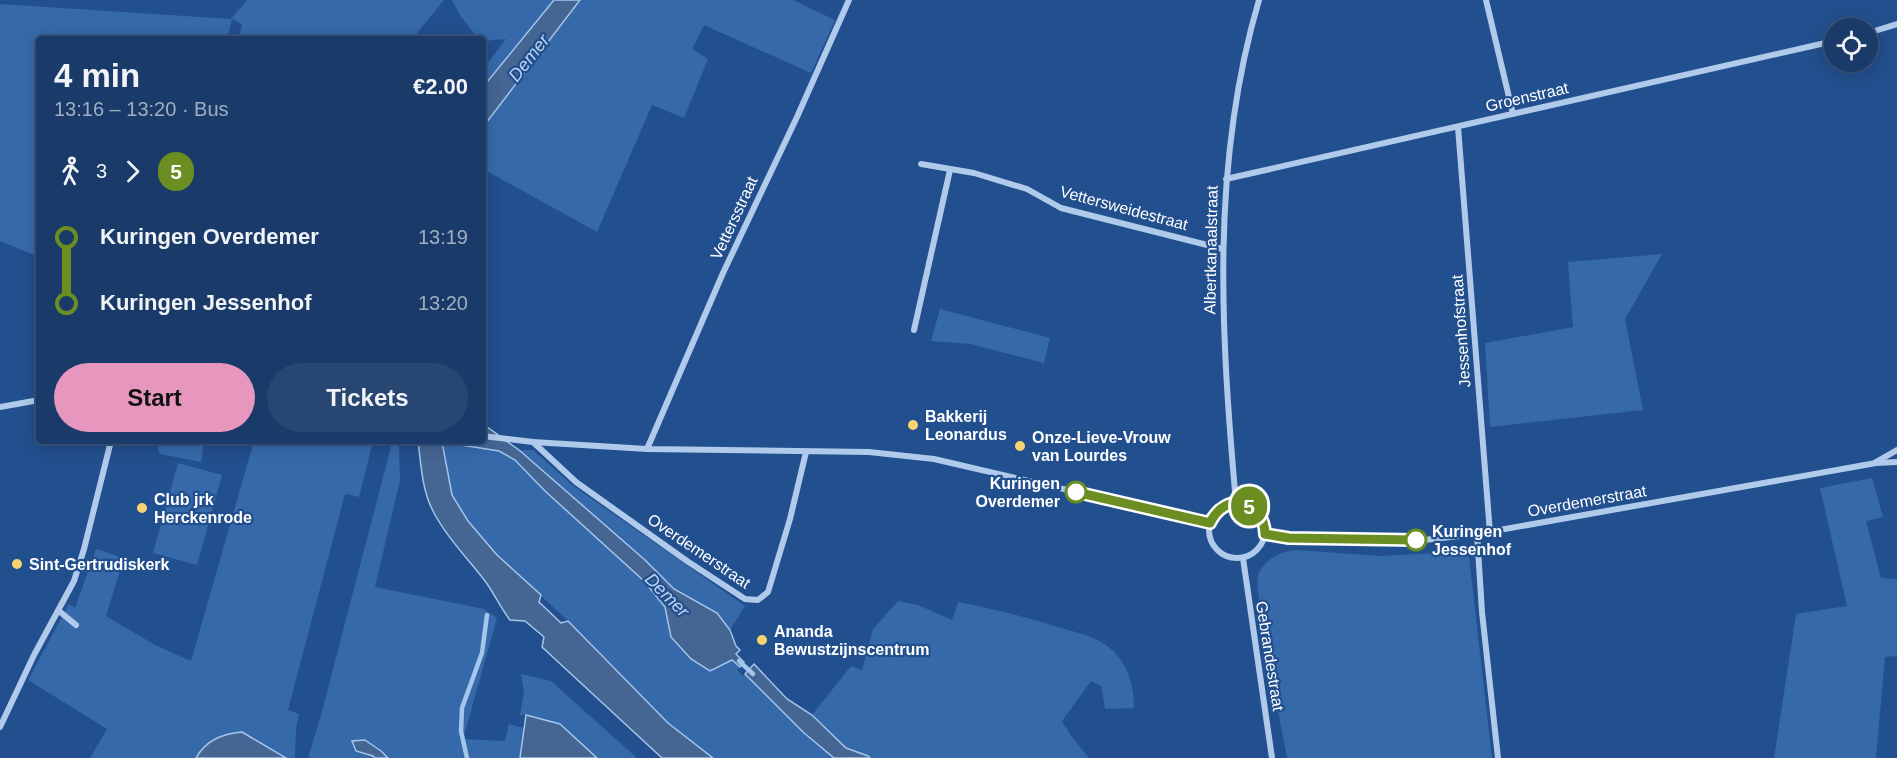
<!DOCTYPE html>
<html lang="en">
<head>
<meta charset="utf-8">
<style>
	body { margin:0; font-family:Helvetica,sans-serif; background:#274672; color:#f1f3f6; height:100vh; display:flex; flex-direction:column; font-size:22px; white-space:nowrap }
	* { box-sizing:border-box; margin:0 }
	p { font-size:20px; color:#9fadc1 }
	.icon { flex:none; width:33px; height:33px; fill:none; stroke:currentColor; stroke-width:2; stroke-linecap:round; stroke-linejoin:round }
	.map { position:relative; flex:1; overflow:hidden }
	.sheet { position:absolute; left:36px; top:36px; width:450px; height:408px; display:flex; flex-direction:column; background:#1a3b6a; border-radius:6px; box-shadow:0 3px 15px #0003,0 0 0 2px #38557e }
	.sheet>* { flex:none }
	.badge { padding:0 12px; border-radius:20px; font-size:21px; line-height:39px }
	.fabs { position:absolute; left:1824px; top:18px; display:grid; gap:12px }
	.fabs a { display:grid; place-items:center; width:54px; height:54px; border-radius:50%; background:#1a3b6a; box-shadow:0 3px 15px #0003,0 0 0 2px #38557e; font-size:30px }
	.map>.badge { position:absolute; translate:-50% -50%; box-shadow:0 0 0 3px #fff }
	.legs { display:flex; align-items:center; gap:9px; height:66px; padding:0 18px; font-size:20px }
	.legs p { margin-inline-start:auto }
	.head { display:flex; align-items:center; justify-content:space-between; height:102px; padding:0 18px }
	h1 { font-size:33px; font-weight:600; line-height:45px }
	.action { display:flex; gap:12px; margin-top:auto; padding:12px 18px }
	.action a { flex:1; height:69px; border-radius:36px; background:#e797bd; color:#111; font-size:24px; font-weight:600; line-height:69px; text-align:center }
	.action a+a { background:#274672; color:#f1f3f6 }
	ul { padding:0 18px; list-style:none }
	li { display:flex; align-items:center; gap:21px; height:66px; font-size:22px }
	li i { display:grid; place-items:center; width:9px; height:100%; margin:0 8px; background:currentColor }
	li i::after { content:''; width:15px; height:15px; margin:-8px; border:4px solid; border-radius:50%; background:#1a3b6a }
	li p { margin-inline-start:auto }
	li:first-child i { background:linear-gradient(#0000 50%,currentColor 0) }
	li:last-child i { background:linear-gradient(currentColor 50%,#0000 0) }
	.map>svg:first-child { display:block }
	.green { fill:#3669aa }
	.water { fill:#456592; stroke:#a4c5ec; stroke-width:1.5 }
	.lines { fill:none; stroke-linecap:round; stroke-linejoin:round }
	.stream { stroke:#a4c5ec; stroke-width:4.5 }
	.street { stroke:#b0caeb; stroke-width:6 }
	.line-1-casing { stroke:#fff; stroke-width:14 }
	.line-1 { stroke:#6b8e23; stroke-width:9 }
	.poi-dot { fill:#f7d372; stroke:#224f8d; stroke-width:2 }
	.stop-1-dot { fill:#fff; stroke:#6b8e23; stroke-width:3 }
	.labels { text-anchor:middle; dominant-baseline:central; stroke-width:4.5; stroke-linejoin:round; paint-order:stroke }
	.street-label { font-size:16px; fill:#fff; stroke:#224f8d }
	.poi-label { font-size:16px; font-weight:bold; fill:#fff; stroke:#224f8d; text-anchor:start }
	.stop-label { font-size:16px; font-weight:bold; fill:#fff; stroke:#224f8d; text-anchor:end }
	.water-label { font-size:18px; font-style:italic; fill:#bcd4f2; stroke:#224f8d }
</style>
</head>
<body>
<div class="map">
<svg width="1897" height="758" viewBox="0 0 1897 758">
	<rect width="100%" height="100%" fill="#224f8d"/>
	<g class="green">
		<polygon points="247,0 444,0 412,39 239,39 242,24 232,19 227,39 39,39 39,257 0,241 0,4 231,19"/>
		<polygon points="452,0 554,0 483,87 483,69 506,39 483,41 483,39 479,39 461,17"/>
		<polygon points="580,0 793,0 835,20 811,73 704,25 692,49 708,59 684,118 652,105 597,232 483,169 483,127"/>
		<polygon points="1662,254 1625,319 1643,410 1490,427 1485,343 1573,327 1568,262"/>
		<polygon points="940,309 1050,338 1044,363 970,344 931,341"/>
		<polygon points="159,441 204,441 201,462 160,454 158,449"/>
		<polygon points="254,441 373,441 359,497 345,494 288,710 299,714 296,729 295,758 90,758 107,729 28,680 69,604 75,608 96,549 124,558 106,616 155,645 191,661"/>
		<polygon points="442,442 499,451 515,460 545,491 644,581 665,607 671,637 732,660 740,667 737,670 743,676 745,674 803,732 834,758 713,758 668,723 568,621 497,555 468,521 452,495"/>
		<polygon points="392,443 399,445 400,480 375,587 484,609 497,618 463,739 505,741 509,724 524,728 520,758 308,758 321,715"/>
		<polygon points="519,450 533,450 572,485 745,606 730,630 717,613 674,589 645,560"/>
		<polygon points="178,463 222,475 197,565 153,553"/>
		<polygon points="1872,478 1883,517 1866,521 1881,578 1897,579 1897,656 1885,657 1876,757 1882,758 1774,758 1796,614 1847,606 1820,488"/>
		<path d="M1468,548L1492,758H1287C1278,710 1268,662 1262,613C1260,601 1255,584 1259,572C1266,558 1282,551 1297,550L1380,556L1439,553Z"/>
		<path d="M898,601L918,605L952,620L958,602C994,609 1026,617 1061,628C1079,633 1098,637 1112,650C1128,664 1134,687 1134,708L1105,709L1101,686L1091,681L1062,721L1071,736L1089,758H870L868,756L846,749L812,715L851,666L862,670L873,629Z"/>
		<polygon points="521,674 551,681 637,758 597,758 560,725 526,715 520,715 524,692"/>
	</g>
	<g class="water">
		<polygon points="554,0 580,0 483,127 483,87"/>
		<path d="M483,424L519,450L645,560L674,589L717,613L730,630L736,646L740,650L736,654L744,662L740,667L732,660L710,671L691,659L671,637L665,607L644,581L545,491L515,460L499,451L442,442L452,495L468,521L497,555L541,595L539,602L561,623L568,621L668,723L713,758H662L542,647L544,637L525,621L510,620C500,607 494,593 485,581C468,559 444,534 432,509C422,489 421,464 418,441H483Z"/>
		<polygon points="754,664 787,699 812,715 846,748 868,756 870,758 834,758 803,732 745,674"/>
		<polygon points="526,715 560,724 597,758 520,758"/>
		<path d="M242,732L286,758H196C206,740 222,734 242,732Z"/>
		<polygon points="365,740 381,751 388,758 375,758 373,756 356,751 352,741"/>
	</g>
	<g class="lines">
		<g class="stream">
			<polyline points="739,661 753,674"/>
			<polyline points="467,758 461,731 462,708 482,653 487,615"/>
		</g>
		<g class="street">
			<polyline points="1486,0 1513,114"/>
			<polyline points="1868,33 1897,24"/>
			<polyline points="1458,127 1490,533"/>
			<polyline points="921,164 974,173 1027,189 1061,208 1223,249"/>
			<polyline points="1226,179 1834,41"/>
			<polyline points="914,330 950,170"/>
			<polyline points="0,407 39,400"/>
			<polyline points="483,436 533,442 647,449 869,452 934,459 1210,523"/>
			<polyline points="533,442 576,482 687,561 745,599 758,600 768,592 790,519 806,452"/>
			<polyline points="647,449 723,273 797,117 849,0"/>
			<polyline points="1876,462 1897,450"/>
			<circle cx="1237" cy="530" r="28"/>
			<path d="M1236,503C1221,333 1210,166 1259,0"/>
			<polyline points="1265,534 1289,538 1424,540 1477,534 1876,463 1897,462"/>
			<polyline points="1477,534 1482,612 1498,758"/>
			<polyline points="1243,558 1272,758"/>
			<polyline points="59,611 76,625"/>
			<polyline points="0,727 34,655 74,581 84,549 111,441"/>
		</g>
	</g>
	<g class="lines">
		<defs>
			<path id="line-1" d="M1076,492L1210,523C1225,491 1264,499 1265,534L1289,538L1416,540"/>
		</defs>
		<use href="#line-1" class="line-1-casing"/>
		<use href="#line-1" class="line-1"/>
	</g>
	<g class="poi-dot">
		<circle cx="913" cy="425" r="6"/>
		<circle cx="1020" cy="446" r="6"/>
		<circle cx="142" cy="508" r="6"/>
		<circle cx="17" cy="564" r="6"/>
		<circle cx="762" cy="640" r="6"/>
	</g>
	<g class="stop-1-dot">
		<circle cx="1076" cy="492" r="10"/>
		<circle cx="1416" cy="540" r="10"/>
	</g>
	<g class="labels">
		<g class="street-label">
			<text transform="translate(1527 97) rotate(-13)">Groenstraat</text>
			<text transform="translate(1124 208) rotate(15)">Vettersweidestraat</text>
			<text transform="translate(734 218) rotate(-65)">Vettersstraat</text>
			<text transform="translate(1211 250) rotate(-89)">Albertkanaalstraat</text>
			<text transform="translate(1461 331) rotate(-94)">Jessenhofstraat</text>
			<text transform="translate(1587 501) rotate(-10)">Overdemerstraat</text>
			<text transform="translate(699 551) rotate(34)">Overdemerstraat</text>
			<text transform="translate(1270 656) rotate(81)">Gebrandestraat</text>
		</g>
		<g class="poi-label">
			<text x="925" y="416">Bakkerij<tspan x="925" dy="18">Leonardus</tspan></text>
			<text x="1032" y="437">Onze-Lieve-Vrouw<tspan x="1032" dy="18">van Lourdes</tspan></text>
			<text x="154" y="499">Club jrk<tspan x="154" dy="18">Herckenrode</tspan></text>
			<text x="29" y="564">Sint-Gertrudiskerk</text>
			<text x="774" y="631">Ananda<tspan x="774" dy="18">Bewustzijnscentrum</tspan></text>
		</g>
		<g class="stop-label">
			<text x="1060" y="483">Kuringen<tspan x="1060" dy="18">Overdemer</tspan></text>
			<text x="1432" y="531" text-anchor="start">Kuringen<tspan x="1432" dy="18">Jessenhof</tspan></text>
		</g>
		<g class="water-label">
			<text transform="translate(529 58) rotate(-52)">Demer</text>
			<text transform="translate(667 595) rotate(45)">Demer</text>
		</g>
	</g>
</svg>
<div class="fabs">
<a><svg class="icon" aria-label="locate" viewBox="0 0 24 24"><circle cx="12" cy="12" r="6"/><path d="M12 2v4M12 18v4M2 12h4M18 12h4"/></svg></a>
</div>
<b class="badge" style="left:1249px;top:506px;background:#6b8e23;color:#fff">5</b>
<section class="sheet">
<div class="head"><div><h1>4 min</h1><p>13:16 – 13:20 · Bus</p></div><b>€2.00</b></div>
<div class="legs"><svg class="icon" aria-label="walk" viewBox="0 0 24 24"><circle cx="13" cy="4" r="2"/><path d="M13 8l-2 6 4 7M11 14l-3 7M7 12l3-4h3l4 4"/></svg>3<svg class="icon" aria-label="forward" viewBox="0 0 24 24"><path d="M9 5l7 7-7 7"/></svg><b class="badge" style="background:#6b8e23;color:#fff">5</b></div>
<ul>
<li><i style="color:#6b8e23"></i><b>Kuringen Overdemer</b><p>13:19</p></li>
<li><i style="color:#6b8e23"></i><b>Kuringen Jessenhof</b><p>13:20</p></li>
</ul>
<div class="action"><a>Start</a><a>Tickets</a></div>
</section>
</div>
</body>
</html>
